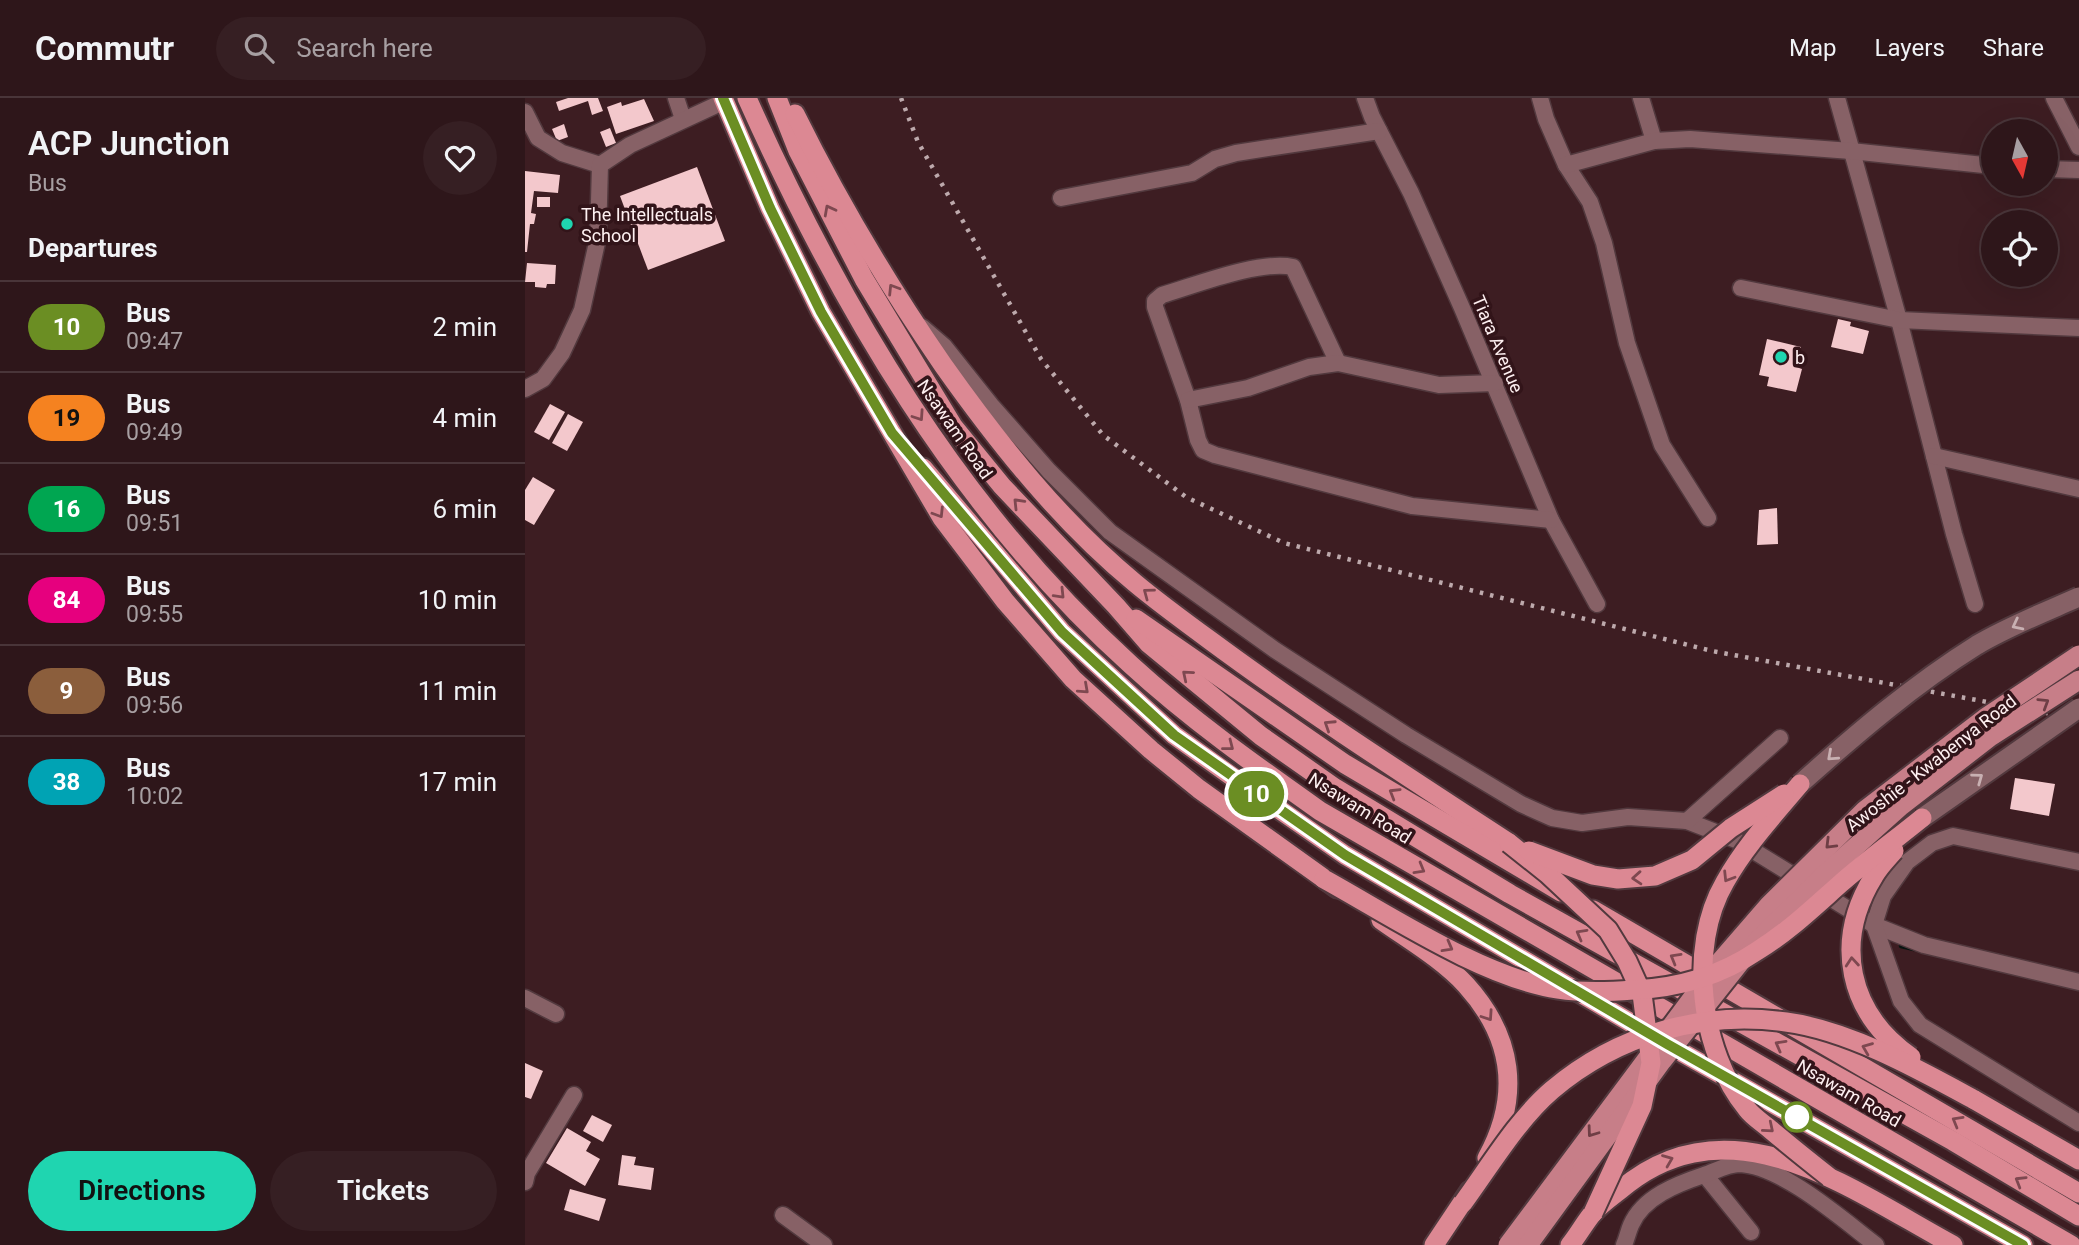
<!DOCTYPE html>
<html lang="en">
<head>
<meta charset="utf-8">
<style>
	body { margin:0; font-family:Roboto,sans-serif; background:#361f23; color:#f1f3f6; height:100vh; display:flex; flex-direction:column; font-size:26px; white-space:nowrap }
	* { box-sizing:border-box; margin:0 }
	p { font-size:23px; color:#a79fa2 }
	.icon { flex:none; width:38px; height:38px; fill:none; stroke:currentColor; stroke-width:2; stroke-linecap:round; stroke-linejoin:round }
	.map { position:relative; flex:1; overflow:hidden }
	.details { display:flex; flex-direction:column; background:#2e161a; width:525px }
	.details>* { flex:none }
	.badge { padding:0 14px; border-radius:23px; font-size:24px; line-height:46px }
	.needle { width:46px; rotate:172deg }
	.controls { position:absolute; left:1456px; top:21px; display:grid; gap:14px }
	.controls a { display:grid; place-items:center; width:77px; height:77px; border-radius:50%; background:#2e161a; box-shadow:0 7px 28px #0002,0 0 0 2px #493539; font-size:35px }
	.map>.badge { position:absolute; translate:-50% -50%; box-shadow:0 0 0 4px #fff }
	h2 { padding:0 28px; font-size:26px; line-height:63px }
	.round { display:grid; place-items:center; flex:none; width:74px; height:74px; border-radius:37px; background:#361f23 }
	.overview { display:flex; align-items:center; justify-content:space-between; height:119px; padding:0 28px }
	h1 { font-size:33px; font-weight:600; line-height:52px }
	.primary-button { display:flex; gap:14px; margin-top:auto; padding:14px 28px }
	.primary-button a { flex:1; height:80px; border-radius:42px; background:#1fd5b0; color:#111; font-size:28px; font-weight:600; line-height:80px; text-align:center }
	.primary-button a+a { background:#361f23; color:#f1f3f6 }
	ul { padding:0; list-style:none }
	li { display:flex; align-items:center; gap:21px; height:91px; padding:0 28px; border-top:2px solid #493539 }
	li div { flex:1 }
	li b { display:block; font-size:26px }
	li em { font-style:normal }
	li .badge { min-width:77px; font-weight:700; text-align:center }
	header { display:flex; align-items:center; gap:42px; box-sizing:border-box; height:98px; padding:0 35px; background:#2e161a; border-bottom:2px solid #493539 }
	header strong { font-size:33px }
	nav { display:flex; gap:38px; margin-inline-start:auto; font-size:24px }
	.search { width:490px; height:63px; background:#361f23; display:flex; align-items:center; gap:18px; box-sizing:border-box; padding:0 24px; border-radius:38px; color:#a79fa2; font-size:26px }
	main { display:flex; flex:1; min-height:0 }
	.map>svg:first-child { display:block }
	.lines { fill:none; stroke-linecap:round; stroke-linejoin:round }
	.stream { stroke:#071410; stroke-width:4.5 }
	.building { fill:#f3c8cc }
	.minor-casing { stroke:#52393e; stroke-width:19 }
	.trunk-casing { stroke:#52393e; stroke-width:23 }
	.minor { stroke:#876166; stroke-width:16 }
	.trunk { stroke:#dc8893; stroke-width:19 }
	.rail { stroke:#bda9ac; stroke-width:4.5; stroke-dasharray:3.5 7; stroke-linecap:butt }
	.tertiary-bridge-casing { stroke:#52393e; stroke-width:23; stroke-linecap:butt }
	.primary-bridge-casing { stroke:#52393e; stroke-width:23; stroke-linecap:butt }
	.trunk-bridge-casing { stroke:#52393e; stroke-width:23; stroke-linecap:butt }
	.tertiary-bridge { stroke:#876166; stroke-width:19 }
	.primary-bridge { stroke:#c77e88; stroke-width:19 }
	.trunk-bridge { stroke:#dc8893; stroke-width:19 }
	.oneway { stroke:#7e4850 }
	.oneway2 { stroke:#c8b0b2 }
	.oneway3 { stroke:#6e3e45 }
	.line-casing { stroke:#fff; stroke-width:16 }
	.line { stroke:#6b8e23; stroke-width:10 }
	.poi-dot { fill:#1fd5b0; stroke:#321419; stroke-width:2.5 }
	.stop-dot { fill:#fff; stroke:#6b8e23; stroke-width:3.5 }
	.labels { text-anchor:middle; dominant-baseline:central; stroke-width:7; stroke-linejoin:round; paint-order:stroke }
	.poi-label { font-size:18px; fill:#fef0f1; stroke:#321419; text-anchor:start }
	.street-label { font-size:18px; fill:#fef0f1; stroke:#321419 }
</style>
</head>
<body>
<header>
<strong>Commutr</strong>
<div class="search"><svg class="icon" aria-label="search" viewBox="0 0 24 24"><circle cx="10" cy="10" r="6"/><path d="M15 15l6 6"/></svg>Search here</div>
<nav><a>Map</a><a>Layers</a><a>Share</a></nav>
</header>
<main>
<section class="details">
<div class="overview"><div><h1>ACP Junction</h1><p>Bus</p></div><a class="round"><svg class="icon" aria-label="heart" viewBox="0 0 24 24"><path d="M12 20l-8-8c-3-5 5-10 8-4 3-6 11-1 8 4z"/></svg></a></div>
<h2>Departures</h2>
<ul>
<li><span class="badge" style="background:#6b8e23;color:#fff">10</span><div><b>Bus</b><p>09:47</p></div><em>2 min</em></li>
<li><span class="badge" style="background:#f58220;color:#111">19</span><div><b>Bus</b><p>09:49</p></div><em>4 min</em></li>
<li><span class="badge" style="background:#00a651;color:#fff">16</span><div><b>Bus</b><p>09:51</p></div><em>6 min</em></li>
<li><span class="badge" style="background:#e6007e;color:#fff">84</span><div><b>Bus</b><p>09:55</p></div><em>10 min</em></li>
<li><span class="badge" style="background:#8b5e3c;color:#fff">9</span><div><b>Bus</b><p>09:56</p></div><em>11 min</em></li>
<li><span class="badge" style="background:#00a3b4;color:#fff">38</span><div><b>Bus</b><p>10:02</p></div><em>17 min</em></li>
</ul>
<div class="primary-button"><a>Directions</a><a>Tickets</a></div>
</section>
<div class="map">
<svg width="1554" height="1147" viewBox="0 0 1554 1147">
	<rect width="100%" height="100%" fill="#3d1d22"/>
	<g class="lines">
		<polyline class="stream" points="1376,848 1389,851"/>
	</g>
	<g class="building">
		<polygon points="43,0 73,0 78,13 67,17 63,3 34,13 31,4"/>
		<polygon points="119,1 129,23 91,36 82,9 96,4 97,8"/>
		<polygon points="39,26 43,39 32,43 27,31"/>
		<polygon points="85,30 91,45 81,49 75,34"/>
		<polygon points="172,69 200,143 123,172 95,98"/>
		<polygon points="0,73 35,77 33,95 9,93 6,115 11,116 9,126 5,126 2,154 0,154"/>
		<rect x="12" y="99" width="13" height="10"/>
		<polygon points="2,165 31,167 30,186 22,186 21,190 10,189 10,184 0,184"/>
		<polygon points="1313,221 1326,224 1325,228 1344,233 1338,256 1306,249"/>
		<polygon points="1242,241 1276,249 1271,269 1277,271 1271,294 1242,288 1244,279 1234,277"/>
		<polygon points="25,306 40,314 24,342 9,334"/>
		<polygon points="43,316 58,324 42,353 27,345"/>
		<polygon points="8,379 30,392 9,427 0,422 0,392"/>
		<polygon points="1252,410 1253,446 1232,447 1234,412"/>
		<polygon points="1490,680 1530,686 1524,718 1485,711"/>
		<polygon points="0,965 18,973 6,1001 0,999"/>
		<polygon points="67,1017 87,1027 78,1044 58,1033"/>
		<polygon points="42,1030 66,1044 61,1053 75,1061 60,1088 21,1065"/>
		<polygon points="97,1057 111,1059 109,1067 129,1070 126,1092 93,1087"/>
		<polygon points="45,1091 81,1101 74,1123 39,1112"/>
	</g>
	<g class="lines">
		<defs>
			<g id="minor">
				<polyline points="151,0 158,21"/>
				<polyline points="840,0 847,19 886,95 937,210 1026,422 1072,506"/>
				<polyline points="1015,0 1021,21 1041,67 1065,104 1079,145 1102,245 1137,347 1183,420"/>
				<polyline points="1116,0 1129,43"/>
				<polyline points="1312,0 1374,222 1429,436 1450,506"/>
				<polyline points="1529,0 1554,49"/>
				<polyline points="0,14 13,40 37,55 75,67"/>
				<polyline points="1041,67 1129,43 1165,41 1326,53 1468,68"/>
				<polyline points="1521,71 1554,72"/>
				<polyline points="536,100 667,75 690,61 711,55 854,33"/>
				<polyline points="1216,190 1374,222 1554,230"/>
				<polyline points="397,229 419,248 466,307 524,373 585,434 750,552 881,637 996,706 1027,720 1057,725 1103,719 1162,723 1211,742 1349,827 1399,847 1554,884"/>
				<path d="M813,265L768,169C734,162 671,187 637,197L630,203V209L663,302L673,342L678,352L690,357L887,408L1026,422"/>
				<polyline points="0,291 18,281 37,255 57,212 73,140 75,67 105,47 200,3"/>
				<polyline points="663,302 723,290 784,269 813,265 914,287 970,285"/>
				<polyline points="1409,358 1554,391"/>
				<polyline points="1162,723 1255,640"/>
				<polyline points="1554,764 1428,738 1407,745 1382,764 1358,798 1349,827 1376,903 1395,927 1554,1025"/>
				<polyline points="0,900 31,916"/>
				<polyline points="1180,1077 1226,1134"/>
				<polyline points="0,1084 2,1075 49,997"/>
				<polyline points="258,1117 299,1147"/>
				<path d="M1099,1147C1102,1140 1103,1134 1106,1127C1118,1099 1152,1086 1179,1077C1191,1073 1202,1066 1215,1066C1257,1068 1317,1121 1351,1147"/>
			</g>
			<g id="trunk">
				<polyline points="198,0 245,110 296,214 417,420 480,503 548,581 626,652 674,691 812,790"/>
				<path d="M222,0C316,210 434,412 606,567C665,621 730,667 795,713L1546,1147"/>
				<polyline points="252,0 273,53 339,181 428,328 477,388 591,508 624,546 736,638 810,690 985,796 1428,1043 1554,1118"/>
				<path d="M270,16C313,103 363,187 418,267C474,346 535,423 610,485C634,505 660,524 686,543C782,614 883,679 984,745"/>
				<polyline points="398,370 537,534 649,637 705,677 820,757 1142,946 1498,1147"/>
				<polyline points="611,521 820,666 1036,794"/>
				<polyline points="1068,812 1554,1095"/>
				<path d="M856,822C884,842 917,861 941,887C988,939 996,998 962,1060"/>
				<polyline points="1448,1001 1554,1062"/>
				<polyline points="909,1147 945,1093"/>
				<path d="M1045,1147C1053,1137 1059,1126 1067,1116C1075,1107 1086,1099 1095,1092C1205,998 1326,1092 1428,1147"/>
			</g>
		</defs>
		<use href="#minor" class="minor-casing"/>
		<use href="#trunk" class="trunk-casing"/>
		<use href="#minor" class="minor"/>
		<use href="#trunk" class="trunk"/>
		<polyline class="rail" points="376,0 393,44 516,261 578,337 661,399 759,445 1187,553 1554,621"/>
		<defs>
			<g id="tertiary-bridge">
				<path d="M1275,686C1331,636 1388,587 1452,547C1484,528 1520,514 1554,499"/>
				<polyline points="1397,720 1554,610"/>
			</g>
			<g id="primary-bridge">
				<polyline points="983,1147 1192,867 1244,807 1340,712 1460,620 1554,557"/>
				<polyline points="1003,1147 1137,963 1232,843 1300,776 1376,708 1465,639 1554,582"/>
			</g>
			<g id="trunk-bridge">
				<path d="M1275,686C1249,717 1220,748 1200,784C1162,849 1175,954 1222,1011C1228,1019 1238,1025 1246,1032C1265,1048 1285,1064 1304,1079"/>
				<polyline points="984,745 1023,776 1083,832 1102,863 1117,896 1126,965 1117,1008 1068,1115"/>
				<polyline points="1004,753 1068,777 1093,781 1130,778 1167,762 1206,730 1259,696"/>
				<path d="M1369,753C1362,761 1354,769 1349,778C1308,844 1323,915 1386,959"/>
				<path d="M799,781C866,818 959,880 1033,891C1058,895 1083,894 1108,892C1152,890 1195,878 1232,853C1263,834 1288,810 1315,786C1341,763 1370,742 1397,720"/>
				<path d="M938,1105C965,1068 993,1021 1027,992C1092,937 1177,912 1261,924C1323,932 1393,971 1448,1001"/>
			</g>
		</defs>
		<use href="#tertiary-bridge" class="tertiary-bridge-casing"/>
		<use href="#primary-bridge" class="primary-bridge-casing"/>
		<use href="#trunk-bridge" class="trunk-bridge-casing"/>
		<use href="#tertiary-bridge" class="tertiary-bridge"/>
		<use href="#primary-bridge" class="primary-bridge"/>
		<use href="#trunk-bridge" class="trunk-bridge"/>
	</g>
	<defs><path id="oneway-chevron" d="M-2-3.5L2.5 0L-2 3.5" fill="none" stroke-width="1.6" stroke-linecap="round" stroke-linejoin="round" transform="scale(1.75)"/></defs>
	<g class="oneway">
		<use href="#oneway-chevron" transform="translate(304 112) rotate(-118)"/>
		<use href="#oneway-chevron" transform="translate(368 191) rotate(-122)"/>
		<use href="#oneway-chevron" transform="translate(394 318) rotate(56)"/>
		<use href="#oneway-chevron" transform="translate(493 405) rotate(-134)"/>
		<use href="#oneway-chevron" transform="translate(414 415) rotate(58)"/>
		<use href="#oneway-chevron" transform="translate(623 495) rotate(-143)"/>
		<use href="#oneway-chevron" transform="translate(535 496) rotate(46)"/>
		<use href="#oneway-chevron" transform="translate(662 577) rotate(-140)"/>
		<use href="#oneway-chevron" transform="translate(559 591) rotate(42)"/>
		<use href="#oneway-chevron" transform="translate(804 627) rotate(-147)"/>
		<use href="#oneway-chevron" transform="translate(704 648) rotate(38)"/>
		<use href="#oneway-chevron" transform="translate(869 695) rotate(-149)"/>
		<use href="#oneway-chevron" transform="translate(895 771) rotate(30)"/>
		<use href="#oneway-chevron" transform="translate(1203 779) rotate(122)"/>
		<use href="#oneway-chevron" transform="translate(1112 780) rotate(176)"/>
		<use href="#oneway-chevron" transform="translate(1056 836) rotate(-151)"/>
		<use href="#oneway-chevron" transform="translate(923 849) rotate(29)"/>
		<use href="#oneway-chevron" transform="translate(1150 860) rotate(-150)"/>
		<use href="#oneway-chevron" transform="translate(1327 864) rotate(-95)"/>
		<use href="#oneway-chevron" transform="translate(963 918) rotate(56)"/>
		<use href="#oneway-chevron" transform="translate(1255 947) rotate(-151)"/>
		<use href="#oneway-chevron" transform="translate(1342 950) rotate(-158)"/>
		<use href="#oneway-chevron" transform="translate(1432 1023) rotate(-150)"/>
		<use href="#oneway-chevron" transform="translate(1244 1030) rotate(40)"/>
		<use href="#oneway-chevron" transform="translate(1143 1062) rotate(-22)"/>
		<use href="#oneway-chevron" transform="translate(1495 1083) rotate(-149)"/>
	</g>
	<g class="oneway2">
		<use href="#oneway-chevron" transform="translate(1492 527) rotate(153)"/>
		<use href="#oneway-chevron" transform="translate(1307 658) rotate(138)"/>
		<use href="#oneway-chevron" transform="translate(1453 680) rotate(-36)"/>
	</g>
	<g class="oneway3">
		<use href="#oneway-chevron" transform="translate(1519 605) rotate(-32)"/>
		<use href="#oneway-chevron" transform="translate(1305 746) rotate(135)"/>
		<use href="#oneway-chevron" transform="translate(1067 1034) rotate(126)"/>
	</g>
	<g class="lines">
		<defs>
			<polyline id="line" points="198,0 245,110 296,214 367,335 537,534 649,637 820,757 1142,946 1498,1147"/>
		</defs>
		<use href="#line" class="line-casing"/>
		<use href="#line" class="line"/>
	</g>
	<g class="poi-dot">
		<circle cx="42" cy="126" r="7"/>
		<circle cx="1256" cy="259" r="7"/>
	</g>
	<circle class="stop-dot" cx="1272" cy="1019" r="14"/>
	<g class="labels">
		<g class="poi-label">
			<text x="56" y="116">The Intellectuals<tspan x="56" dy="21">School</tspan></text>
			<text x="1270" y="259">b</text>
		</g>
		<g class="street-label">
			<text transform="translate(973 246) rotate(67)">Tiara Avenue</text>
			<text transform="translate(430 331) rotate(55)">Nsawam Road</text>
			<text transform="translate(1406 665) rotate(-38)">Awoshie - Kwabenya Road</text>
			<text transform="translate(835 710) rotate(32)">Nsawam Road</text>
			<text transform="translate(1324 995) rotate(30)">Nsawam Road</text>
		</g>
	</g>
</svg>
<div class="controls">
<a><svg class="needle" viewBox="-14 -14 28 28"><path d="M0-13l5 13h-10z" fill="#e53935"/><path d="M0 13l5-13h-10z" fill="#a79fa2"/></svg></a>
<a><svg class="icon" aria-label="locate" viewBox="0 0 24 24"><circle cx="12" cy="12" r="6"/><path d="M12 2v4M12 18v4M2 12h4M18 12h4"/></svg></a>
</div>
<b class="badge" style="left:731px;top:696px;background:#6b8e23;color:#fff">10</b>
</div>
</main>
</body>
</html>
